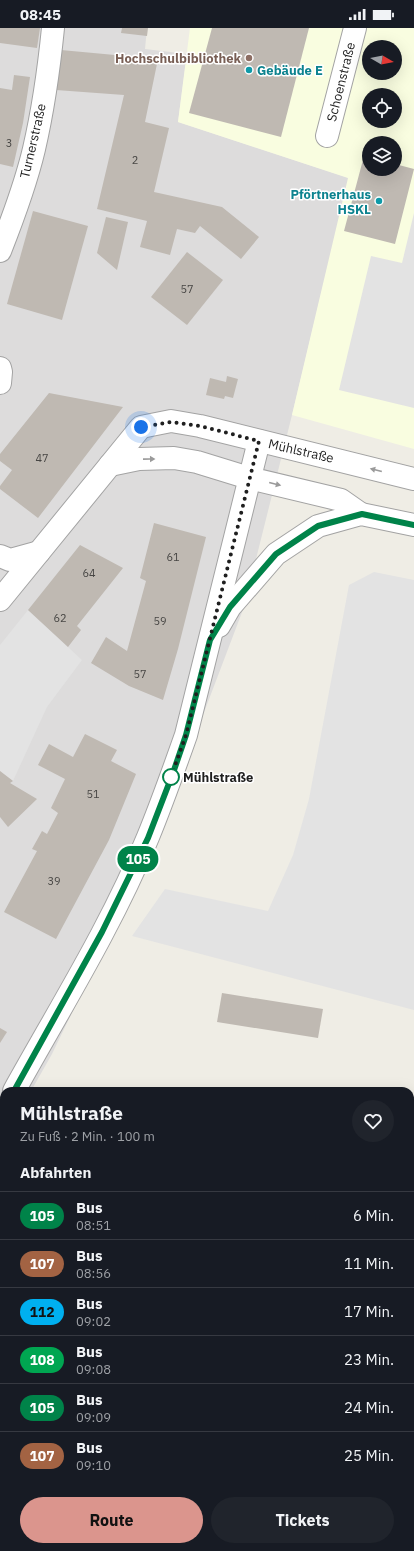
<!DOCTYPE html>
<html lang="de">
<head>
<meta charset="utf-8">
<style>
	body { margin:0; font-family:"IBM Plex Sans",sans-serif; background:#20242c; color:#f1f3f6; height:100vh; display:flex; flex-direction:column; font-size:15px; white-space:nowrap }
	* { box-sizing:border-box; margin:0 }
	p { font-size:13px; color:#9ea1a6 }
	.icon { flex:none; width:22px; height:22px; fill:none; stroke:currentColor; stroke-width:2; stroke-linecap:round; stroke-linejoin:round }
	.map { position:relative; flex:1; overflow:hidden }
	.side { position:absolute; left:0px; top:1059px; width:414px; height:464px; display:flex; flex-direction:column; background:#171b24; border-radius:12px 12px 0 0; box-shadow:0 4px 16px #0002 }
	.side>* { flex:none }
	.badge { padding:0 8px; border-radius:13px; font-size:14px; line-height:26px }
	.needle { width:26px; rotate:99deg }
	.tools { position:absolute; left:362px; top:12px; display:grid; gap:8px }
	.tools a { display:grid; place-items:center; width:40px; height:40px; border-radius:50%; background:#171b24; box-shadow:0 4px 16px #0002; font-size:20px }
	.you { position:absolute; width:20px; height:20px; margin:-10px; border:3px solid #fff; border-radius:50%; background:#1a73e8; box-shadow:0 0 0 6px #1a73e833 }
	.map>.badge { position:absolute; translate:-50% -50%; box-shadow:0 0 0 2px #fff }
	h2 { padding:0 20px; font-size:15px; line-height:36px }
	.round { display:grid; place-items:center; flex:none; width:42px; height:42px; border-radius:21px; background:#20242c }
	.overview { display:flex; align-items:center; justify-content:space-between; height:68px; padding:0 20px }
	h1 { font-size:19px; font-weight:700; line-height:30px }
	.action { display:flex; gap:8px; margin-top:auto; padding:8px 20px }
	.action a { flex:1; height:46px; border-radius:24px; background:#db958d; color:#111; font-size:16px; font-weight:700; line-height:46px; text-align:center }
	.action a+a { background:#20242c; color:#f1f3f6 }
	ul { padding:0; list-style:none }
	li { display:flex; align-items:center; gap:12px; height:48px; padding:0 20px; border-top:1px solid #363941 }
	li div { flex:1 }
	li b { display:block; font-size:15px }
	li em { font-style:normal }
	li .badge { min-width:44px; font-weight:700; text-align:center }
	.status { display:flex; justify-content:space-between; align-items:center; height:28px; padding:0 20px; background:#171b24; direction:ltr }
	.status svg { height:11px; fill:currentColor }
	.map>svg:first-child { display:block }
	.residential { fill:#dddcdc }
	.education { fill:#f9fde0; fill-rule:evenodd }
	.parking { fill:#e3e3e3 }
	.building { fill:#bfb9b2 }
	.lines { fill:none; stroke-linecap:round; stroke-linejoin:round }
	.minor-casing { stroke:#a3a3a3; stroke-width:24 }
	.minor { stroke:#fff; stroke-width:22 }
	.oneway { fill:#9a9a9a }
	.line-casing { stroke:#fff; stroke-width:9 }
	.line { stroke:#008349; stroke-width:6 }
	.walk { stroke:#1f1f1f; stroke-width:4; stroke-dasharray:0 7.2 }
	.education-dot { fill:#8d6e63; stroke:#fff; stroke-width:1.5 }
	.culture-dot { fill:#0f9aa8; stroke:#fff; stroke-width:1.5 }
	.stop-dot { fill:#fff; stroke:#008349; stroke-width:2 }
	.labels { text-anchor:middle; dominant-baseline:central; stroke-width:3; stroke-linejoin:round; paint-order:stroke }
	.number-label { font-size:11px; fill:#474644 }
	.education-label { font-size:13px; font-weight:bold; fill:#785e54; stroke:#fff; text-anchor:end }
	.culture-label { font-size:13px; font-weight:bold; fill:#0d838f; stroke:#fff; text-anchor:start }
	.street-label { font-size:13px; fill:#1f1f1f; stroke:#fff }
	.stop-label { font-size:13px; font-weight:bold; fill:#1f1f1f; stroke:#fff; text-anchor:start }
</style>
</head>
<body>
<div class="status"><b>08:45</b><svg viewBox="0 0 49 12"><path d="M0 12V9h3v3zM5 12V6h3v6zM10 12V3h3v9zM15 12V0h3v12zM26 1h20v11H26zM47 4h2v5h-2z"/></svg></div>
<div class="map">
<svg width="414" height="1523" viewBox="0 0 414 1523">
	<rect width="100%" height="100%" fill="#efede5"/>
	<polygon class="residential" points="0,0 147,0 145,21 187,26 178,94 349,150 292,387 244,579 156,811 52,1026 31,1063 4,1063 4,1109 0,1116"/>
	<path class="education" d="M190,0H414V421L292,387L348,150L178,94ZM369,19H395V45H369ZM369,67H395V93H369ZM369,115H395V141H369Z"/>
	<g class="parking">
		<polygon points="414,185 414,380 339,362 371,228 402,235"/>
		<polygon points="374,544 414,552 414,982 132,908 165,861 268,883 293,827 309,771 349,557"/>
		<polygon points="28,582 82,632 47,679 13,753 0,743 0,617"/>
		<polygon points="4,1157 4,1519 376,1519 376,1523 0,1523 0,1164"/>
	</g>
	<g class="building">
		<polygon points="0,0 40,0 37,20 0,15"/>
		<polygon points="122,0 148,0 147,8 121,5"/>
		<polygon points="212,0 309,0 281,109 189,85"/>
		<polygon points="61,22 158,31 145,94 169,100 154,164 222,179 259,209 241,231 200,198 195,205 177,201 170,227 140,219 147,193 97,181 124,67 56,62"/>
		<polygon points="14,47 30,49 23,95 13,139 0,136 0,60 12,62"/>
		<polygon points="364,128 369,130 369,141 395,141 395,136 414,141 395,216 344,203"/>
		<polygon points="33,183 88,198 62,292 7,276"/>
		<polygon points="106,189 128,194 117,242 97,225"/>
		<polygon points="187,224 223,252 187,297 151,269"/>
		<polygon points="227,348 238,351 233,370 225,368 224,371 206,367 210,350 226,354"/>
		<polygon points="49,365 123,379 38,490 0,461 0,458 12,442 0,433 0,426"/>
		<polygon points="154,495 206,509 178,621 163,672 129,658 91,635 106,609 127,623 146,553 140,550"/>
		<polygon points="80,517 123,540 77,598 81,602 68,619 28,582"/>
		<polygon points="85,706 117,722 111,733 136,746 109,812 56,911 4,884 37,823 32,821 42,803 47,806 58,785 51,780 65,751 38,737 49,716 73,729"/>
		<polygon points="0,743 13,753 10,755 37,771 8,799 0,789"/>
		<polygon points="222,965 323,981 318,1010 217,994"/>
		<polygon points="0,1000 7,1004 0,1015"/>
	</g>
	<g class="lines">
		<defs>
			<g id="minor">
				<polyline points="327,108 355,0"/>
				<path d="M0,223C13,190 26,155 34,121C43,82 49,40 53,0"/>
				<polyline points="0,340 1,344 0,355"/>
				<polyline points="110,437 139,431 174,430 197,434 249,450 341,472 361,486"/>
				<polyline points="0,528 10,532 39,524"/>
				<polyline points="0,572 141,399 171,393 200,398 414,451"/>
				<polyline points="219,598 230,579 276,526 318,498 361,486 414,497"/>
				<path d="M14,1063C60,980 112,897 148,809C162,775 174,741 186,707L259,413"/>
				<polyline points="0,1086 4,1080"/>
			</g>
		</defs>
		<use href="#minor" class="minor-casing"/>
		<use href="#minor" class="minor"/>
	</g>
	<defs><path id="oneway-solid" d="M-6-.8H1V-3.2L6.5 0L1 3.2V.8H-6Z"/></defs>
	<g class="oneway">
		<use href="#oneway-solid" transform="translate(149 431) rotate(-1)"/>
		<use href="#oneway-solid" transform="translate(376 442) rotate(-166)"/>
		<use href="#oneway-solid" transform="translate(275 456) rotate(14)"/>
	</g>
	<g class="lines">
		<defs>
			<polyline id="line" points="14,1063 102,904 148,810 173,745 186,707 210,612 230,579 276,526 318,498 362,486 414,497"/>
		</defs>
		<use href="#line" class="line-casing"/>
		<use href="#line" class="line"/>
		<polyline class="walk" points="141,399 171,394 200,398 259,413 186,707 171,749"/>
	</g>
	<circle class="education-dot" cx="249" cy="30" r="4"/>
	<g class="culture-dot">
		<circle cx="249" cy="42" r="4"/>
		<circle cx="379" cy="173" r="4"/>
	</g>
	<circle class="stop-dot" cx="171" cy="749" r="8"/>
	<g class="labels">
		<g class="number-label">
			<text x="9" y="115">3</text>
			<text x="135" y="132">2</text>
			<text x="187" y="261">57</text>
			<text x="42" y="430">47</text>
			<text x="173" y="529">61</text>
			<text x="89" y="545">64</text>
			<text x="60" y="590">62</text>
			<text x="160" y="593">59</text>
			<text x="140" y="646">57</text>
			<text x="93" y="766">51</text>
			<text x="54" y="853">39</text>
		</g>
		<g class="education-label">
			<text x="241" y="30">Hochschulbibliothek</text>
		</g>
		<g class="culture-label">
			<text x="257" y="42">Gebäude E</text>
			<text x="371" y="166" text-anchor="end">Pförtnerhaus<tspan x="371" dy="15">HSKL</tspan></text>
		</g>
		<g class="street-label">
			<text transform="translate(341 54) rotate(-76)">Schoenstraße</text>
			<text transform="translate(33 113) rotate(-77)">Turnerstraße</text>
			<text transform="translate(301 423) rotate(13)">Mühlstraße</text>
		</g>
		<g class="stop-label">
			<text x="183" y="749">Mühlstraße</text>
		</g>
	</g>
</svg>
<div class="tools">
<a><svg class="needle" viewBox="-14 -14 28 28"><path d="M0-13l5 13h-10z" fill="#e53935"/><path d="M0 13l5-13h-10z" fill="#9ea1a6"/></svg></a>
<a><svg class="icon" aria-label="locate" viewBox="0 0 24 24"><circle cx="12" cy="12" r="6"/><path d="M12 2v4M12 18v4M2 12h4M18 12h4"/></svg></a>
<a><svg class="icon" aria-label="layers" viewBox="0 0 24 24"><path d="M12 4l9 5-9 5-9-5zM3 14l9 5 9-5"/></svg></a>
</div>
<div class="you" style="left:141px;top:399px"></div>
<b class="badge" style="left:138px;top:831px;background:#008349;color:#fff">105</b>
<section class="side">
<div class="overview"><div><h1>Mühlstraße</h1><p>Zu Fuß · 2 Min. · 100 m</p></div><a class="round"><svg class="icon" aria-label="heart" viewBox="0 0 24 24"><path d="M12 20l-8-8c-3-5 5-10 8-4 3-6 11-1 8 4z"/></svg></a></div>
<h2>Abfahrten</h2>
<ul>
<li><span class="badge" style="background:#008349;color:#fff">105</span><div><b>Bus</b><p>08:51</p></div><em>6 Min.</em></li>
<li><span class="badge" style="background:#a36343;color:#fff">107</span><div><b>Bus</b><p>08:56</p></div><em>11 Min.</em></li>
<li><span class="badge" style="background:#00b0f0;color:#111">112</span><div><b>Bus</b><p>09:02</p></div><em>17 Min.</em></li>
<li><span class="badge" style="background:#00a651;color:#fff">108</span><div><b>Bus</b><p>09:08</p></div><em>23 Min.</em></li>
<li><span class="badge" style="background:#008349;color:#fff">105</span><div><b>Bus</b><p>09:09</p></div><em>24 Min.</em></li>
<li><span class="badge" style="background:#a36343;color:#fff">107</span><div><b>Bus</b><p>09:10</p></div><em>25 Min.</em></li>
</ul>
<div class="action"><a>Route</a><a>Tickets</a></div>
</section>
</div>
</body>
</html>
